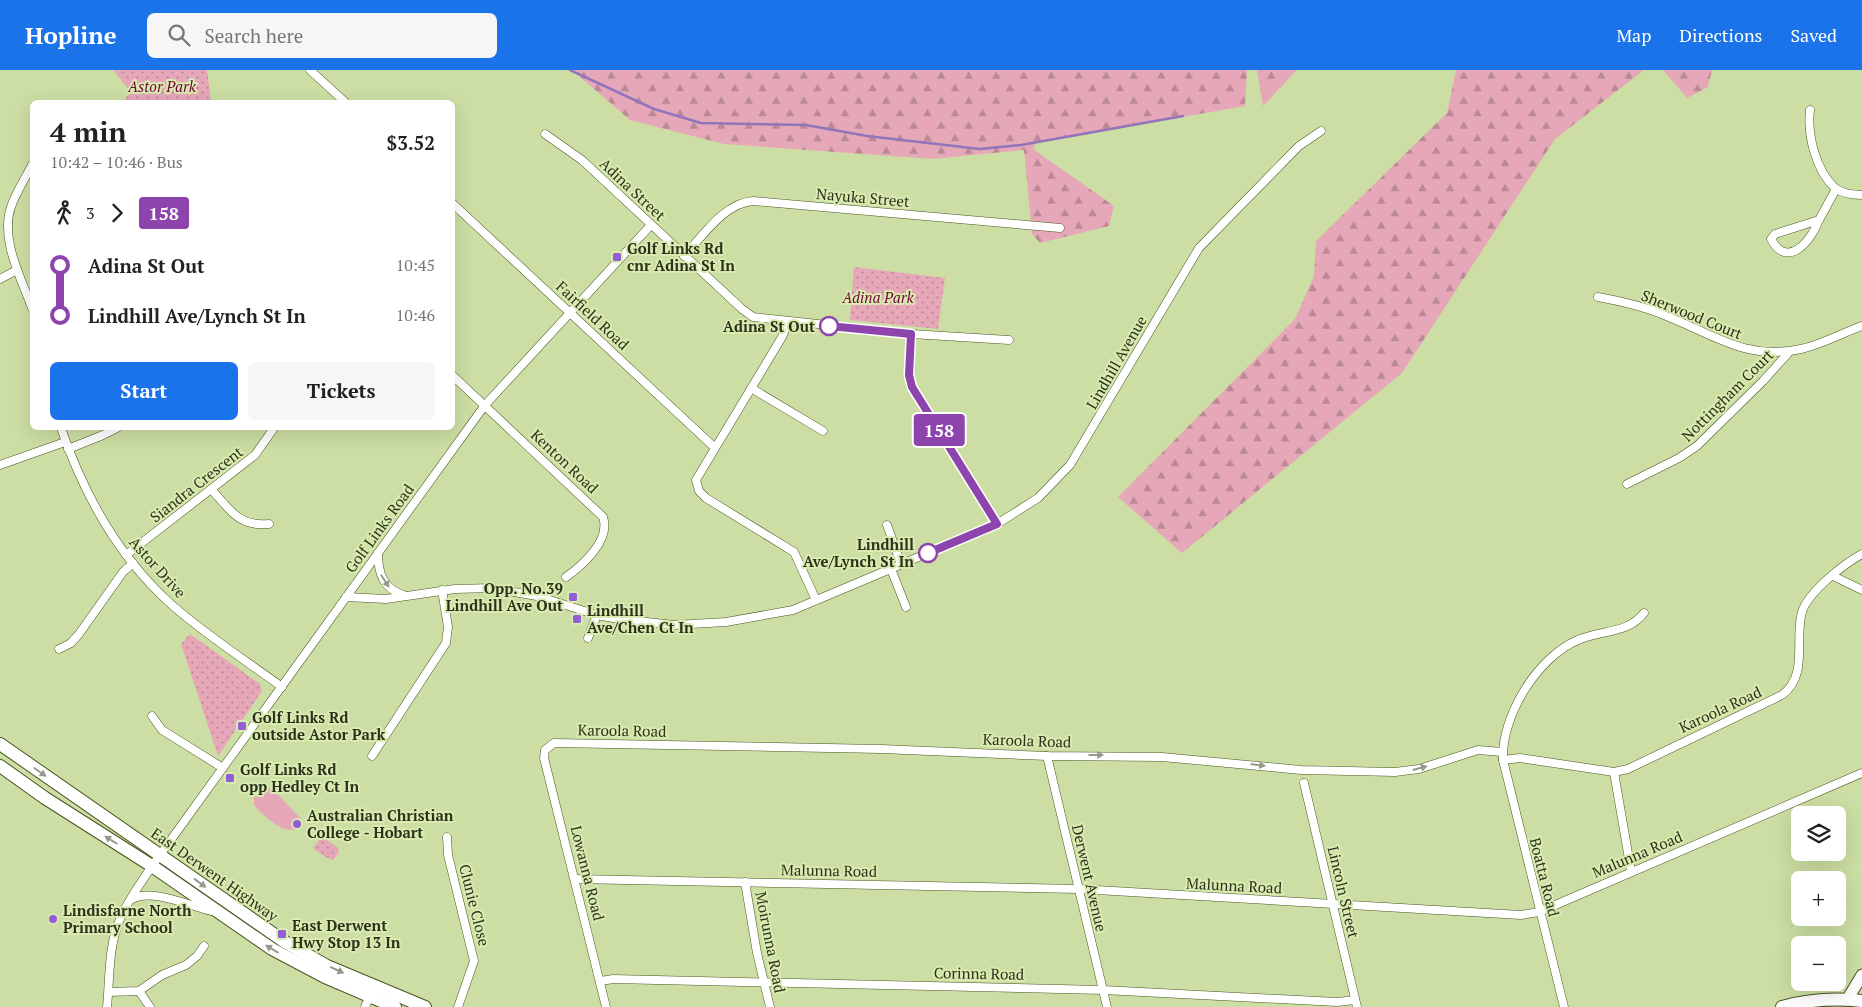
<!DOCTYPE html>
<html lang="en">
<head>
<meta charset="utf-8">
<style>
	body { margin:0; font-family:"PT Serif",serif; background:#f6f6f6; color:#222; height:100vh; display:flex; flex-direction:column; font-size:19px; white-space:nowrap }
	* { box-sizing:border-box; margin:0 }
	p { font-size:16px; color:#767676 }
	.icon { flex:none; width:28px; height:28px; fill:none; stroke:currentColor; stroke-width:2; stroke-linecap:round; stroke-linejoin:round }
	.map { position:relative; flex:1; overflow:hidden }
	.panel { position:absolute; left:30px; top:30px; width:425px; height:330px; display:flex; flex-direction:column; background:#fff; border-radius:8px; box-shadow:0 5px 20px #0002 }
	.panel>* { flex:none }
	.badge { padding:0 10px; border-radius:4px; font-size:18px; line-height:32px }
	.fabs { position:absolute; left:1791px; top:736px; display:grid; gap:10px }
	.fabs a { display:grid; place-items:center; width:55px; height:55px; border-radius:8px; background:#fff; box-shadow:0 5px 20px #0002; font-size:25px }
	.map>.badge { position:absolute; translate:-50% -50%; box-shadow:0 0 0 2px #fff }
	.legs { display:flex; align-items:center; gap:8px; height:55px; padding:0 20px; font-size:16px }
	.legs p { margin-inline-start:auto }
	.summary { display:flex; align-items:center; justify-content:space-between; height:85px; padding:0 20px }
	h1 { font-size:28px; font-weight:700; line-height:38px }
	.cta { display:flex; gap:10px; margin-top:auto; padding:10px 20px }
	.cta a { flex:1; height:58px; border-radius:8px; background:#1a73e8; color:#fff; font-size:20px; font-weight:700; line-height:58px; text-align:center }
	.cta a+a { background:#f6f6f6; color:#222 }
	ul { padding:0 20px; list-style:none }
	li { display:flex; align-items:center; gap:18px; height:50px; font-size:19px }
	li i { display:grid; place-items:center; width:8px; height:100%; margin:0 6px; background:currentColor }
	li i::after { content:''; width:12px; height:12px; margin:-6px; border:4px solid; border-radius:50%; background:#fff }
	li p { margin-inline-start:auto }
	li:first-child i { background:linear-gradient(#0000 50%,currentColor 0) }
	li:last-child i { background:linear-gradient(currentColor 50%,#0000 0) }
	header { display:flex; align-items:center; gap:30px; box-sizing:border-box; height:70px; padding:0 25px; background:#1a73e8; color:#fff }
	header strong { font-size:24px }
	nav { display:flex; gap:28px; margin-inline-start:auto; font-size:18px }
	.search { width:350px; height:45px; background:#f6f6f6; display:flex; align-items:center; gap:12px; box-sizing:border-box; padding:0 18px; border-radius:8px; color:#767676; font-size:19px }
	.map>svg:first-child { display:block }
	.green { fill:url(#green-dots) }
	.forest { fill:url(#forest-firs) }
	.pitch { fill:#e6a8b8 }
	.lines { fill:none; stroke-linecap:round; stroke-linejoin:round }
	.stream { stroke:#9174bc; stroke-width:2.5 }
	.minor-casing { stroke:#485620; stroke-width:9 }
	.secondary-casing { stroke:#485620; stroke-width:13 }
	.primary-casing { stroke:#485620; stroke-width:14 }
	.minor { stroke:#fff; stroke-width:8 }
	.secondary { stroke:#fff; stroke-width:11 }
	.primary { stroke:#fff; stroke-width:12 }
	.oneway { fill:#95988d }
	.line-1-casing { stroke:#fff; stroke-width:11 }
	.line-1 { stroke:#8e44ad; stroke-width:8 }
	.poi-dot { fill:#935dd6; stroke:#d9ebb0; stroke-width:2 }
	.stop-1-dot { fill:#fff; stroke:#8e44ad; stroke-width:2.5 }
	.labels { text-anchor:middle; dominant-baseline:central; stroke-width:4; stroke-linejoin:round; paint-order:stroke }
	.park-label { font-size:15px; font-style:italic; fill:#740739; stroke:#d9ebb0 }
	.street-label { font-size:15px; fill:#2b321b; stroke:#d9ebb0 }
	.poi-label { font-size:15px; font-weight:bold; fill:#2b321b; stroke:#d9ebb0; text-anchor:start }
	.stop-label { font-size:15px; font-weight:bold; fill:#2b321b; stroke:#d9ebb0; text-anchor:end }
</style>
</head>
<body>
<header>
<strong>Hopline</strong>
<div class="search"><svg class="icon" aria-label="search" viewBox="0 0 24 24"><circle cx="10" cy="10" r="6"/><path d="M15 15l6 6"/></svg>Search here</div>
<nav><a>Map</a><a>Directions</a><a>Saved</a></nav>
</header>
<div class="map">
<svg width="1862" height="937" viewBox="0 0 1862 937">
	<defs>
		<pattern id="green-dots" width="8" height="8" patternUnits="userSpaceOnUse" patternTransform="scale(1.25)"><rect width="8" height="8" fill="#e6a8b8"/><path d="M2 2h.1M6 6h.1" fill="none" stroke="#bb8995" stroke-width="1.8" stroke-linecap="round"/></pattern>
		<pattern id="forest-firs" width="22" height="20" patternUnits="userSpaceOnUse" patternTransform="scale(1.25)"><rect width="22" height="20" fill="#e6a8b8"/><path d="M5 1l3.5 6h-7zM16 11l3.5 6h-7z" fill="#bb8995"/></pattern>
	</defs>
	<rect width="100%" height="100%" fill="#ccdea3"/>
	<g class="green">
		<polygon points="113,0 207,0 211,32 126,32 125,29 131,22"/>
		<polygon points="854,197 945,208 938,259 850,250"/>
		<polygon points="190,564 260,614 262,621 218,686 181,574"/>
		<polygon points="322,766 338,778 339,782 333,790 325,787 313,778"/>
	</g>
	<g class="forest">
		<polygon points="572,0 1247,0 1245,36 1036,73 1033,79 1114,136 1109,156 1040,173 1032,164 1024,80 933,89 724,74 630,50"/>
		<polygon points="1257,0 1297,0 1263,36"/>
		<polygon points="1456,0 1644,0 1555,69 1402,303 1182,483 1118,427 1295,249 1314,206 1316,171 1447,43"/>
		<polygon points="1663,0 1712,0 1708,17 1687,28"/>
	</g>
	<path class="pitch" d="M269,718L274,720L301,749V753L296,759C284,765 261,744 254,735V727Z"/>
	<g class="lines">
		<polyline class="stream" points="570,0 654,39 701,53 806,55 867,66 980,79 1021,75 1183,46"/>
		<defs>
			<g id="minor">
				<polyline points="310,0 345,32"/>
				<path d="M1810,40C1807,65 1816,101 1835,118C1843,124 1853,125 1862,125"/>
				<polyline points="545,64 582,90 742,239 753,247 911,264 1009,270"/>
				<path d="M32,95C25,109 16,122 11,137C0,169 21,208 32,238"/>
				<polyline points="452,133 714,377"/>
				<path d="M1819,150C1812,169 1788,201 1771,169L1775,164L1819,150L1836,119"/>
				<path d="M684,186C703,166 724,133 753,131L1060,158"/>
				<polyline points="0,209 17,200"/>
				<path d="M1598,227C1620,231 1643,236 1664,245C1713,264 1745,291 1801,279C1823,274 1842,263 1862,256"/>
				<polyline points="788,252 782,267 696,410 699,421 706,428 794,482 816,530"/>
				<polyline points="911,264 909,305 912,317 997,454"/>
				<path d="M452,305L603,447C611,470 583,495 566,507"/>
				<polyline points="751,318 823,361"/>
				<path d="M61,358C84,425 118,487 172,535C206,565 245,590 282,617"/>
				<polyline points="68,379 103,365 117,358"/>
				<polyline points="0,395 65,372"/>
				<polyline points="1627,414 1679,388 1697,376 1763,311 1790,281"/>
				<path d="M212,420C230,440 239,457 269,454"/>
				<polyline points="887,455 901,494"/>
				<path d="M378,483C378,503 383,519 404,525"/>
				<polyline points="126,485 255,385 274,358"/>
				<polyline points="891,499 906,537"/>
				<polyline points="1833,506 1862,520"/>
				<polyline points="346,527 386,529 455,519 492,518 537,526 597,545 619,549 674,555 726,552 793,540 997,454 1038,428 1070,395 1199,178 1299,76 1321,61"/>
				<polyline points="588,568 597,545"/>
				<polyline points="59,579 71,573 79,564 123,502 133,493"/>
				<polyline points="152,646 162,660 223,698"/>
				<polyline points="372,686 446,573 448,557 442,520"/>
				<polyline points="1047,686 1107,937"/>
				<path d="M1503,690L1520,688L1614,702L1628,699L1782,625C1809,605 1794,569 1802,542C1808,522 1844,494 1862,484"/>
				<polyline points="1614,702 1631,801"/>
				<polyline points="1304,713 1357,937"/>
				<polyline points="447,767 448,785 474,891 458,937"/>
				<polyline points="575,809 1079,819 1521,845 1539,842 1862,703"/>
				<polyline points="745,812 757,883 770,937"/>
				<path d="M132,829C152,818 190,836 212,841"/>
				<polyline points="601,911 613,909 1103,920 1337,932 1355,930"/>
				<polyline points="139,921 150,937"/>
				<polyline points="109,922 139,921 162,905 186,895 197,886 204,876"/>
				<path d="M107,937C110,907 108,877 120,849C128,830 141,813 152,796L485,335L651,155"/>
				<polyline points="365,937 371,923"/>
				<polyline points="606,937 544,688 545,680 554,673 881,679 1047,686 1162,687 1301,700 1395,702 1419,699 1478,680 1502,682"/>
				<path d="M1564,937L1503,690C1501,647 1537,587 1578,570C1600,560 1628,564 1644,543"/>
			</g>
			<polyline id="secondary" points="1847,930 1862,905"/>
			<g id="primary">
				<polyline points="0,674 285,872 327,896 425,937"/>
				<polyline points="0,696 45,728 152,796 272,879 325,907 395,937"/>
				<path d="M1782,937C1807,930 1836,928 1862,931"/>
			</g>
		</defs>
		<use href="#minor" class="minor-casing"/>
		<use href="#secondary" class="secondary-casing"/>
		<use href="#primary" class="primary-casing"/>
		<use href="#minor" class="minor"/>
		<use href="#secondary" class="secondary"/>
		<use href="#primary" class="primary"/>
	</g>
	<defs><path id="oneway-solid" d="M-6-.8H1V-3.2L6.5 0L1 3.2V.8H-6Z" transform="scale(1.25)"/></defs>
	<g class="oneway">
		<use href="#oneway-solid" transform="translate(385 511) rotate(57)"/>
		<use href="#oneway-solid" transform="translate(1096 685)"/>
		<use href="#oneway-solid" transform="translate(1258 695) rotate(7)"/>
		<use href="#oneway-solid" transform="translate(1420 698) rotate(-15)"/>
		<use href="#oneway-solid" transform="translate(40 702) rotate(35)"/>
		<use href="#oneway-solid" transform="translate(111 770) rotate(-148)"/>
		<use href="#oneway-solid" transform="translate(200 813) rotate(36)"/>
		<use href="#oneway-solid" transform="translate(272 879) rotate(-149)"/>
		<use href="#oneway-solid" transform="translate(337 900) rotate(24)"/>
	</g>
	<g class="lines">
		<defs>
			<polyline id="line-1" points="829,256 911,264 909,305 912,317 997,454 928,483"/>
		</defs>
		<use href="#line-1" class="line-1-casing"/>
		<use href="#line-1" class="line-1"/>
	</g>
	<g class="poi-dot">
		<rect x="612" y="182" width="10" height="10" rx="2.5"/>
		<rect x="568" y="522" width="10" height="10" rx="2.5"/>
		<rect x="572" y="544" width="10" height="10" rx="2.5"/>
		<rect x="237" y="651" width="10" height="10" rx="2.5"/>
		<rect x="225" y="703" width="10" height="10" rx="2.5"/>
		<circle cx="297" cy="754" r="5"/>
		<circle cx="53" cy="849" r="5"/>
		<rect x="277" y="859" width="10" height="10" rx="2.5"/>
	</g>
	<g class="stop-1-dot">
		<circle cx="829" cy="256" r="9"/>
		<circle cx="928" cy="483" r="9"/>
	</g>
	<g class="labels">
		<g class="park-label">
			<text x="162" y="16">Astor Park</text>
			<text x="878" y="227">Adina Park</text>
		</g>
		<g class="street-label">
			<text transform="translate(633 119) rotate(43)">Adina Street</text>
			<text transform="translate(863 127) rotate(5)">Nayuka Street</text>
			<text transform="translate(1692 244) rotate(22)">Sherwood Court</text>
			<text transform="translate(593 245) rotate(43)">Fairfield Road</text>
			<text transform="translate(1116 292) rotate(-60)">Lindhill Avenue</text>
			<text transform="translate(1727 325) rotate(-45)">Nottingham Court</text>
			<text transform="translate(565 391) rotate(43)">Kenton Road</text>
			<text transform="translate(196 414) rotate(-38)">Siandra Crescent</text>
			<text transform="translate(379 458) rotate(-54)">Golf Links Road</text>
			<text transform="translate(158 497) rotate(48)">Astor Drive</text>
			<text transform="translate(1720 639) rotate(-25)">Karoola Road</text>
			<text transform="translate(622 660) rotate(1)">Karoola Road</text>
			<text transform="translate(1027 670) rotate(2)">Karoola Road</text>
			<text transform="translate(1637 784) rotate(-23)">Malunna Road</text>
			<text transform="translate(829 800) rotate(1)">Malunna Road</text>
			<text transform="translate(588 803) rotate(76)">Lowanna Road</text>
			<text transform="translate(215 804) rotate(35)">East Derwent Highway</text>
			<text transform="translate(1545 807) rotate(76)">Boatta Road</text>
			<text transform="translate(1090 808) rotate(77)">Derwent Avenue</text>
			<text transform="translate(1234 815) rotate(3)">Malunna Road</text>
			<text transform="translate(1344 822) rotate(77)">Lincoln Street</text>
			<text transform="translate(475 835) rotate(76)">Clunie Close</text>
			<text transform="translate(771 872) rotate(79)">Moirunna Road</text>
			<text transform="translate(979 903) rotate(1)">Corinna Road</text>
		</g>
		<g class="poi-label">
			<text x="627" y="178">Golf Links Rd<tspan x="627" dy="17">cnr Adina St In</tspan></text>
			<text x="563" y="518" text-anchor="end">Opp. No.39<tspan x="563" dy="17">Lindhill Ave Out</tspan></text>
			<text x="587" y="540">Lindhill<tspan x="587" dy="17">Ave/Chen Ct In</tspan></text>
			<text x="252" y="647">Golf Links Rd<tspan x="252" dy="17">outside Astor Park</tspan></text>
			<text x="240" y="699">Golf Links Rd<tspan x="240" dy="17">opp Hedley Ct In</tspan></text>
			<text x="307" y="745">Australian Christian<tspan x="307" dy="17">College - Hobart</tspan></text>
			<text x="63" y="840">Lindisfarne North<tspan x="63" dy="17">Primary School</tspan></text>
			<text x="292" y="855">East Derwent<tspan x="292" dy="17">Hwy Stop 13 In</tspan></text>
		</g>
		<g class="stop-label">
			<text x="815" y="256">Adina St Out</text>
			<text x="914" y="474">Lindhill<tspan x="914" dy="17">Ave/Lynch St In</tspan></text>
		</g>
	</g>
</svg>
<div class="fabs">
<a><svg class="icon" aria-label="layers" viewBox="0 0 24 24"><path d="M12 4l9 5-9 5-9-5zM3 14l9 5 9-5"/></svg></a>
<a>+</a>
<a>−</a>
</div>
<b class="badge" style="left:939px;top:360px;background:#8e44ad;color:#fff">158</b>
<section class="panel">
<div class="summary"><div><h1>4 min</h1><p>10:42 – 10:46 · Bus</p></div><b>$3.52</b></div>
<div class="legs"><svg class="icon" aria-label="walk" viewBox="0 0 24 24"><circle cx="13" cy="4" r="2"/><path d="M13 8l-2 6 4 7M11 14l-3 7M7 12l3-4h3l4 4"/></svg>3<svg class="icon" aria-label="forward" viewBox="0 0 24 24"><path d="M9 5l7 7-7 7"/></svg><b class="badge" style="background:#8e44ad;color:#fff">158</b></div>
<ul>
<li><i style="color:#8e44ad"></i><b>Adina St Out</b><p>10:45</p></li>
<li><i style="color:#8e44ad"></i><b>Lindhill Ave/Lynch St In</b><p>10:46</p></li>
</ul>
<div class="cta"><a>Start</a><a>Tickets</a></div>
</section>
</div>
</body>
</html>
